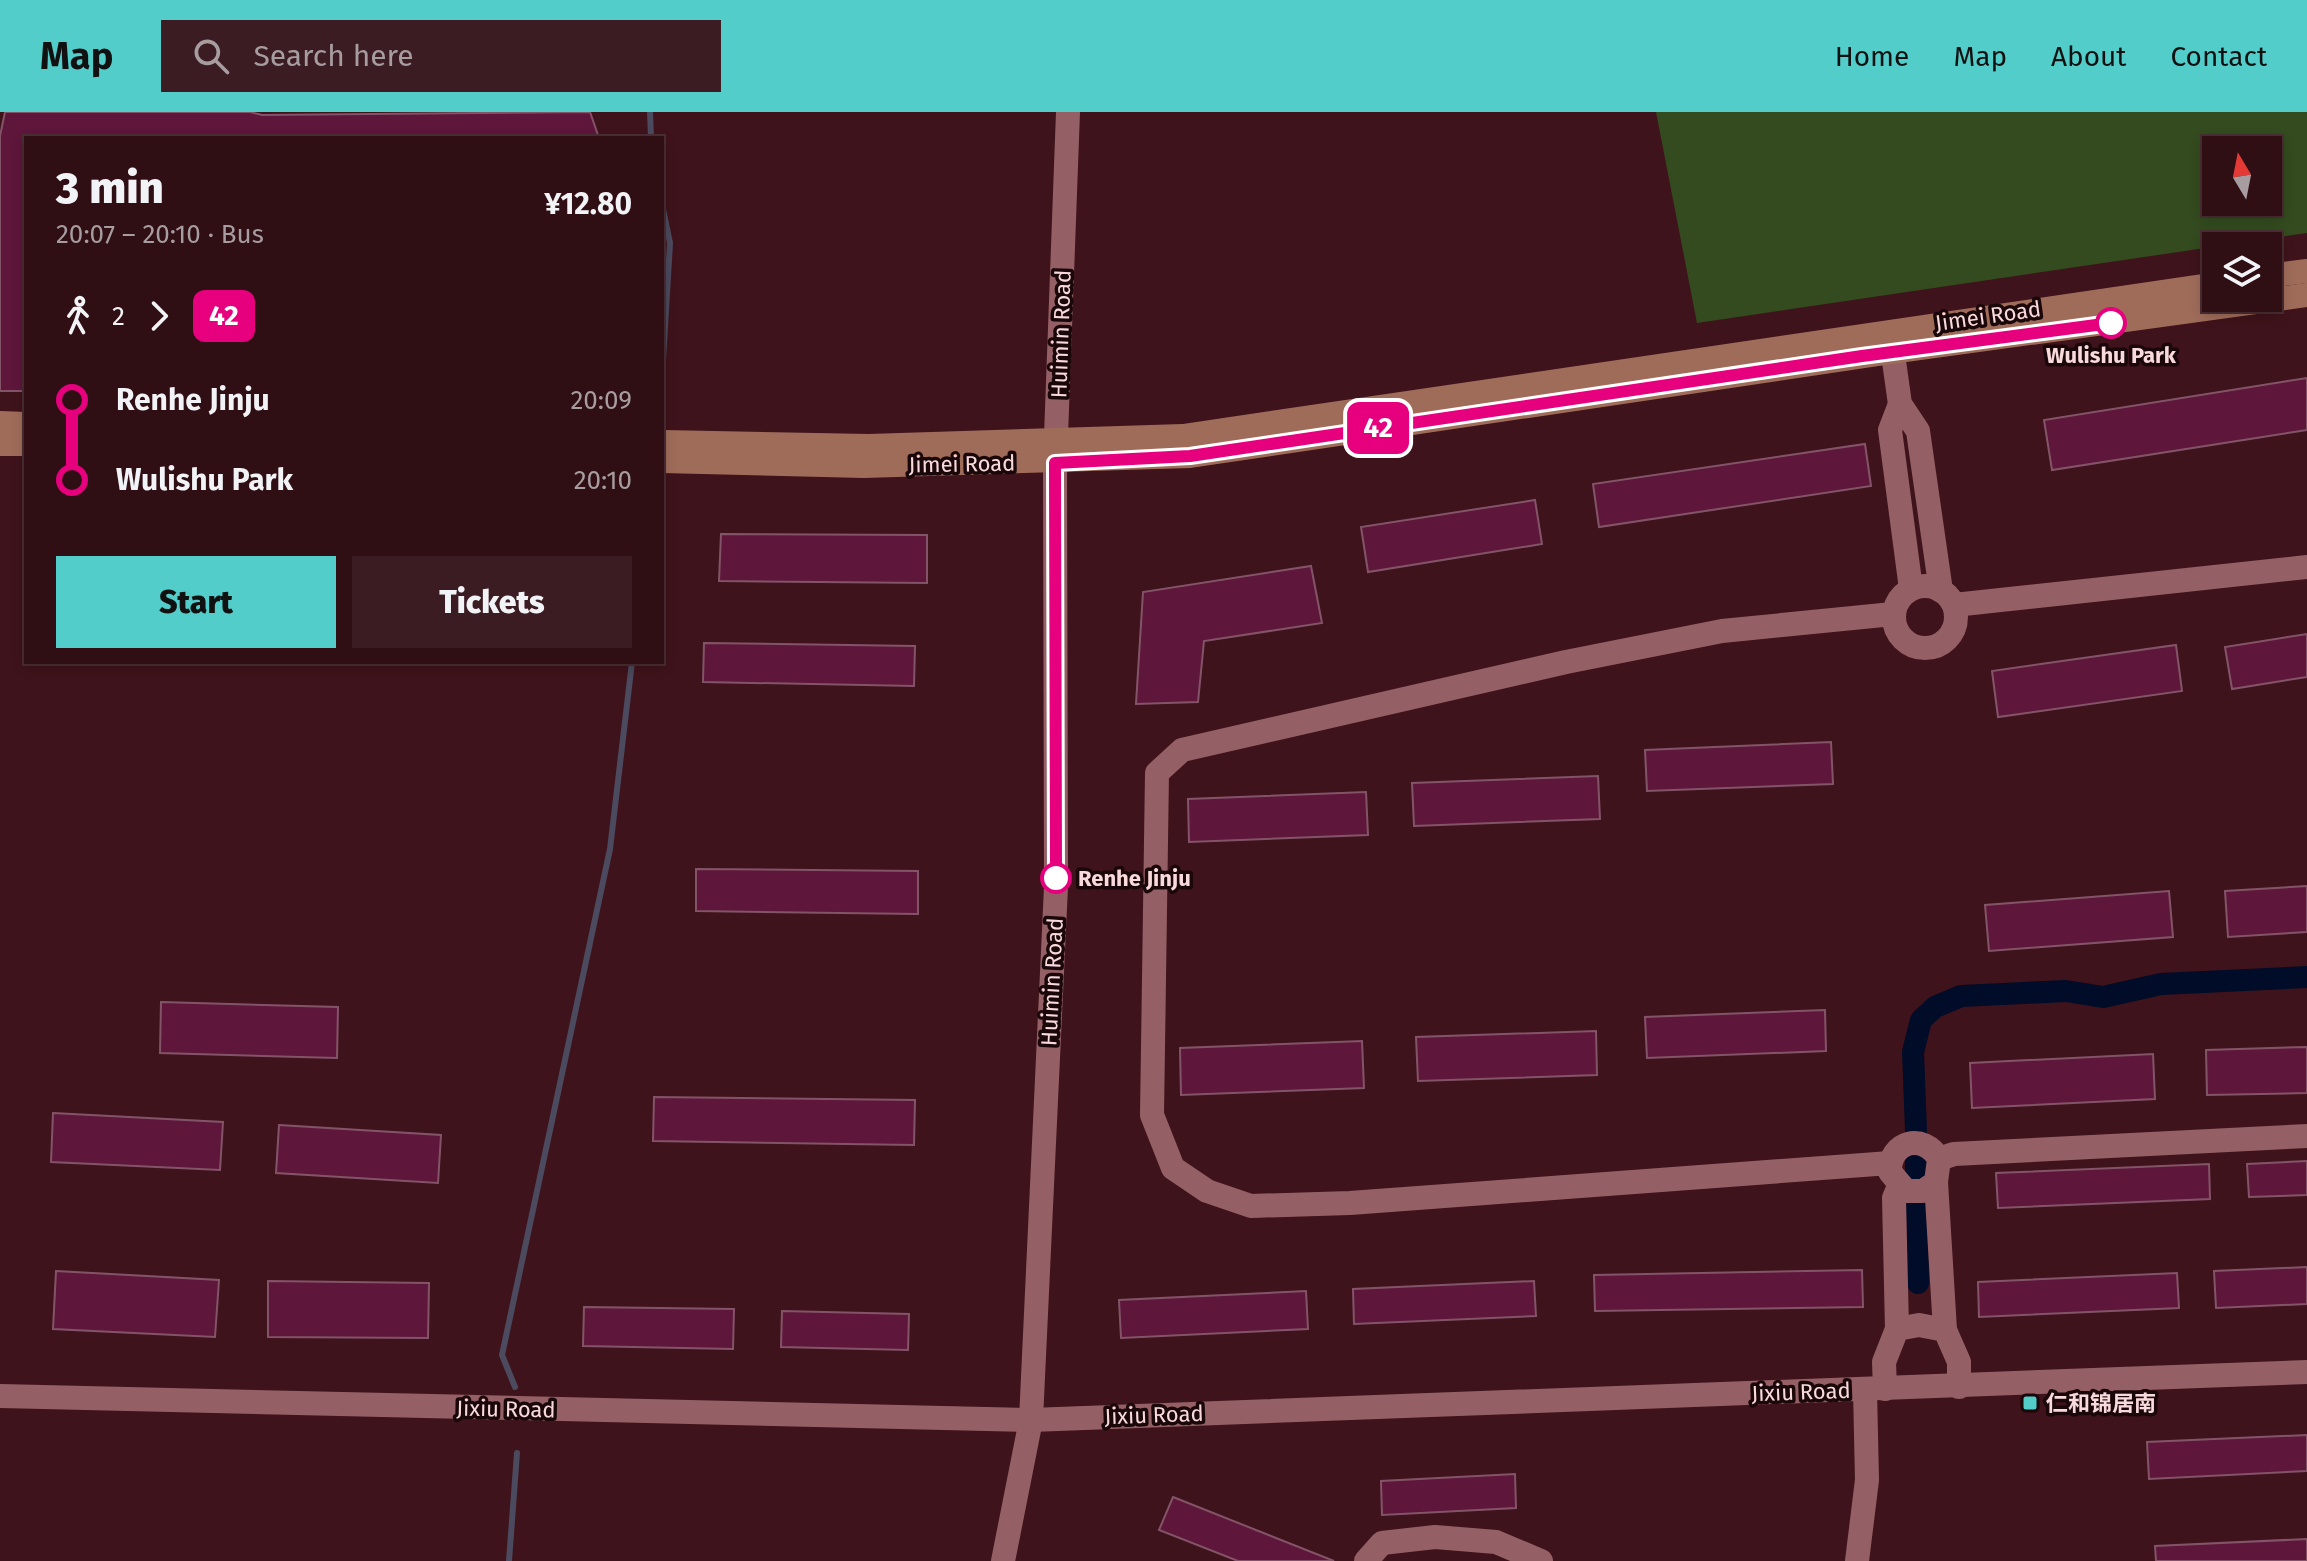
<!DOCTYPE html>
<html lang="en">
<head>
<meta charset="utf-8">
<style>
	body { margin:0; font-family:"Fira Sans","Noto Sans SC",sans-serif; background:#3b1c22; color:#f1f3f6; height:100vh; display:flex; flex-direction:column; font-size:30px; white-space:nowrap }
	* { box-sizing:border-box; margin:0 }
	p { font-size:26px; color:#a79ca0 }
	.icon { flex:none; width:44px; height:44px; fill:none; stroke:currentColor; stroke-width:2; stroke-linecap:round; stroke-linejoin:round }
	.map { position:relative; flex:1; overflow:hidden }
	.side { position:absolute; left:24px; top:24px; width:640px; height:528px; display:flex; flex-direction:column; background:#2f0e14; border-radius:0px; box-shadow:0 4px 12px #0003,0 0 0 2px #4a2e34 }
	.side>* { flex:none }
	.badge { padding:0 16px; border-radius:12px; font-size:28px; line-height:52px }
	.needle { width:52px; rotate:350deg }
	.tools { position:absolute; left:2202px; top:24px; display:grid; gap:16px }
	.tools a { display:grid; place-items:center; width:80px; height:80px; border-radius:0px; background:#2f0e14; box-shadow:0 4px 12px #0003,0 0 0 2px #4a2e34; font-size:40px }
	.map>.badge { position:absolute; translate:-50% -50%; box-shadow:0 0 0 4px #fff }
	.legs { display:flex; align-items:center; gap:12px; height:88px; padding:0 32px; font-size:26px }
	.legs p { margin-inline-start:auto }
	.summary { display:flex; align-items:center; justify-content:space-between; height:136px; padding:0 32px }
	h1 { font-size:44px; font-weight:800; line-height:60px }
	.button { display:flex; gap:16px; margin-top:auto; padding:16px 32px }
	.button a { flex:1; height:92px; border-radius:0px; background:#53cdca; color:#111; font-size:32px; font-weight:800; line-height:92px; text-align:center }
	.button a+a { background:#3b1c22; color:#f1f3f6 }
	ul { padding:0 32px; list-style:none }
	li { display:flex; align-items:center; gap:28px; height:80px; font-size:30px }
	li i { display:grid; place-items:center; width:12px; height:100%; margin:0 10px; background:currentColor }
	li i::after { content:''; width:20px; height:20px; margin:-10px; border:6px solid; border-radius:50%; background:#2f0e14 }
	li p { margin-inline-start:auto }
	li:first-child i { background:linear-gradient(#0000 50%,currentColor 0) }
	li:last-child i { background:linear-gradient(currentColor 50%,#0000 0) }
	header { display:flex; align-items:center; gap:48px; box-sizing:border-box; height:112px; padding:0 40px; background:#53cdca; color:#111 }
	header strong { font-size:38px }
	nav { display:flex; gap:44px; margin-inline-start:auto; font-size:28px }
	.search { width:560px; height:72px; background:#3b1c22; display:flex; align-items:center; gap:20px; box-sizing:border-box; padding:0 28px; border-radius:0px; color:#a79ca0; font-size:30px }
	.map>svg:first-child { display:block }
	.green { fill:#334b1f; fill-rule:evenodd }
	.lines { fill:none; stroke-linecap:round; stroke-linejoin:round }
	.stream { stroke:#4b4a5e; stroke-width:6 }
	.canal { stroke:#000c28; stroke-width:22 }
	.building { fill:#5e163b; stroke:#835468; stroke-width:2 }
	.minor { stroke:#946065; stroke-width:24 }
	.tertiary { stroke:#946065; stroke-width:24 }
	.secondary { stroke:#a06c5a; stroke-width:24 }
	.line-1-casing { stroke:#fff; stroke-width:18 }
	.line-1 { stroke:#e6007e; stroke-width:12 }
	.stop-1-dot { fill:#fff; stroke:#e6007e; stroke-width:4 }
	.poi-dot { fill:#53cdca; stroke:#1a0709; stroke-width:3 }
	.labels { text-anchor:middle; dominant-baseline:central; stroke-width:7; stroke-linejoin:round; paint-order:stroke }
	.street-label { font-size:22px; fill:#f9dadc; stroke:#1a0709 }
	.stop-label { font-size:22px; font-weight:bold; fill:#f9dadc; stroke:#1a0709 }
	.poi-label { font-size:22px; font-weight:bold; fill:#f9dadc; stroke:#1a0709; text-anchor:start }
</style>
</head>
<body>
<header>
<strong>Map</strong>
<div class="search"><svg class="icon" aria-label="search" viewBox="0 0 24 24"><circle cx="10" cy="10" r="6"/><path d="M15 15l6 6"/></svg>Search here</div>
<nav><a>Home</a><a>Map</a><a>About</a><a>Contact</a></nav>
</header>
<div class="map">
<svg width="2307" height="1449" viewBox="0 0 2307 1449">
	<rect width="100%" height="100%" fill="#3f131b"/>
	<path class="green" d="M1656,0H2307V121L1697,211ZM2216,38H2268V90H2216Z"/>
	<g class="lines">
		<g class="stream">
			<polyline points="650,0 651,26"/>
			<polyline points="662,92 670,131 662,265"/>
			<polyline points="515,1275 502,1243 610,737 632,550"/>
			<polyline points="509,1449 517,1341"/>
		</g>
		<g class="canal">
			<polyline points="1916,1019 1913,940 1921,908 1935,895 1961,884 2066,879 2103,885 2161,872 2307,865"/>
			<polyline points="1916,1042 1916,1068"/>
			<polyline points="1917,1092 1918,1171"/>
		</g>
	</g>
	<g class="building">
		<polygon points="5,0 250,0 262,3 590,0 599,26 26,26 26,279 0,279 0,24"/>
		<polygon points="2307,266 2307,318 2052,358 2044,308"/>
		<polygon points="1865,332 1871,374 1599,415 1593,372"/>
		<polygon points="1535,388 1542,432 1368,460 1361,415"/>
		<polygon points="721,422 927,423 927,471 719,469"/>
		<polygon points="1311,454 1322,511 1204,529 1198,590 1136,592 1143,480"/>
		<polygon points="2307,522 2307,565 2232,577 2225,535"/>
		<polygon points="704,531 915,534 914,574 703,570"/>
		<polygon points="2176,533 2182,579 1998,605 1992,559"/>
		<polygon points="1831,630 1833,672 1647,679 1645,638"/>
		<polygon points="1598,664 1600,707 1414,714 1412,671"/>
		<polygon points="1366,680 1368,723 1189,730 1188,687"/>
		<polygon points="696,757 918,759 918,802 696,799"/>
		<polygon points="2307,774 2307,820 2228,825 2225,779"/>
		<polygon points="2169,779 2173,825 1989,839 1985,793"/>
		<polygon points="161,890 338,895 337,946 160,941"/>
		<polygon points="1825,898 1826,939 1647,946 1645,905"/>
		<polygon points="1596,919 1597,963 1418,969 1416,925"/>
		<polygon points="1362,929 1364,976 1181,983 1180,936"/>
		<polygon points="2307,935 2307,981 2207,983 2206,938"/>
		<polygon points="2153,942 2155,987 1972,996 1970,951"/>
		<polygon points="654,985 915,988 914,1033 653,1029"/>
		<polygon points="53,1001 223,1010 220,1058 51,1050"/>
		<polygon points="279,1013 441,1023 438,1071 276,1061"/>
		<polygon points="2307,1049 2307,1083 2249,1085 2247,1052"/>
		<polygon points="2209,1052 2210,1087 1998,1096 1996,1061"/>
		<polygon points="2307,1155 2307,1192 2216,1196 2214,1159"/>
		<polygon points="1862,1158 1863,1195 1595,1199 1594,1163"/>
		<polygon points="56,1159 219,1168 215,1225 53,1217"/>
		<polygon points="2177,1161 2179,1196 1979,1205 1978,1170"/>
		<polygon points="268,1169 429,1171 428,1226 268,1225"/>
		<polygon points="1534,1169 1536,1204 1354,1212 1353,1177"/>
		<polygon points="1306,1179 1308,1217 1121,1226 1119,1188"/>
		<polygon points="584,1195 734,1197 733,1237 583,1234"/>
		<polygon points="782,1199 909,1202 908,1238 781,1235"/>
		<polygon points="2307,1323 2307,1359 2149,1367 2147,1330"/>
		<polygon points="1515,1362 1516,1396 1382,1403 1381,1369"/>
		<polygon points="1173,1385 1334,1449 1238,1449 1159,1418"/>
		<polygon points="2307,1427 2307,1449 2156,1449 2155,1434"/>
	</g>
	<g class="lines">
		<g class="minor">
			<polyline points="1890,221 1900,292 1918,319 1941,479"/>
			<polyline points="1900,292 1890,318 1911,477"/>
			<circle cx="1925" cy="505" r="31"/>
			<polyline points="1954,493 2307,455"/>
			<polyline points="1939,1047 1954,1042 2307,1024"/>
			<polyline points="1890,1051 1350,1091 1251,1094 1207,1079 1173,1056 1152,1003 1157,661 1182,638 1566,550 1722,519 1893,502"/>
			<path d="M1936,1070L1923,1079H1906L1890,1060C1889,1029 1924,1020 1939,1047L1936,1070L1945,1218"/>
			<polyline points="1897,1217 1894,1086 1899,1074"/>
			<polyline points="1885,1277 1884,1250 1897,1217 1919,1213 1945,1218 1959,1250 1959,1275"/>
			<polyline points="1366,1449 1382,1431 1435,1425 1496,1430 1541,1449"/>
			<polyline points="1857,1449 1867,1368 1865,1278"/>
		</g>
		<g class="tertiary">
			<polyline points="0,1284 1031,1308 2307,1260"/>
			<polyline points="1003,1449 1031,1308 1056,775 1055,351 1068,0"/>
		</g>
		<g class="secondary">
			<polyline points="2268,164 2307,159"/>
			<polyline points="0,311 26,312"/>
			<polyline points="662,330 869,334 1183,324 2216,172"/>
			<polyline points="0,332 26,332"/>
			<polyline points="662,349 864,354 1190,344 1892,240 2307,183"/>
		</g>
	</g>
	<g class="lines">
		<defs>
			<polyline id="line-1" points="1056,766 1055,351 1190,344 1862,244 2111,211"/>
		</defs>
		<use href="#line-1" class="line-1-casing"/>
		<use href="#line-1" class="line-1"/>
	</g>
	<g class="stop-1-dot">
		<circle cx="2111" cy="211" r="14"/>
		<circle cx="1056" cy="766" r="14"/>
	</g>
	<rect class="poi-dot" x="2022" y="1283" width="16" height="16" rx="4"/>
	<g class="labels">
		<g class="street-label">
			<text transform="translate(1988 204) rotate(-8)">Jimei Road</text>
			<text transform="translate(1061 222) rotate(-88)">Huimin Road</text>
			<text transform="translate(962 352) rotate(-1)">Jimei Road</text>
			<text transform="translate(1052 870) rotate(-87)">Huimin Road</text>
			<text transform="translate(1801 1280) rotate(-2)">Jixiu Road</text>
			<text transform="translate(506 1297) rotate(1)">Jixiu Road</text>
			<text transform="translate(1154 1303) rotate(-2)">Jixiu Road</text>
		</g>
		<g class="stop-label">
			<text x="2111" y="243">Wulishu Park</text>
			<text x="1078" y="766" text-anchor="start">Renhe Jinju</text>
		</g>
		<g class="poi-label">
			<text x="2046" y="1291">仁和锦居南</text>
		</g>
	</g>
</svg>
<div class="tools">
<a><svg class="needle" viewBox="-14 -14 28 28"><path d="M0-13l5 13h-10z" fill="#e53935"/><path d="M0 13l5-13h-10z" fill="#a79ca0"/></svg></a>
<a><svg class="icon" aria-label="layers" viewBox="0 0 24 24"><path d="M12 4l9 5-9 5-9-5zM3 14l9 5 9-5"/></svg></a>
</div>
<b class="badge" style="left:1378px;top:316px;background:#e6007e;color:#fff">42</b>
<section class="side">
<div class="summary"><div><h1>3 min</h1><p>20:07 – 20:10 · Bus</p></div><b>¥12.80</b></div>
<div class="legs"><svg class="icon" aria-label="walk" viewBox="0 0 24 24"><circle cx="13" cy="4" r="2"/><path d="M13 8l-2 6 4 7M11 14l-3 7M7 12l3-4h3l4 4"/></svg>2<svg class="icon" aria-label="forward" viewBox="0 0 24 24"><path d="M9 5l7 7-7 7"/></svg><b class="badge" style="background:#e6007e;color:#fff">42</b></div>
<ul>
<li><i style="color:#e6007e"></i><b>Renhe Jinju</b><p>20:09</p></li>
<li><i style="color:#e6007e"></i><b>Wulishu Park</b><p>20:10</p></li>
</ul>
<div class="button"><a>Start</a><a>Tickets</a></div>
</section>
</div>
</body>
</html>
